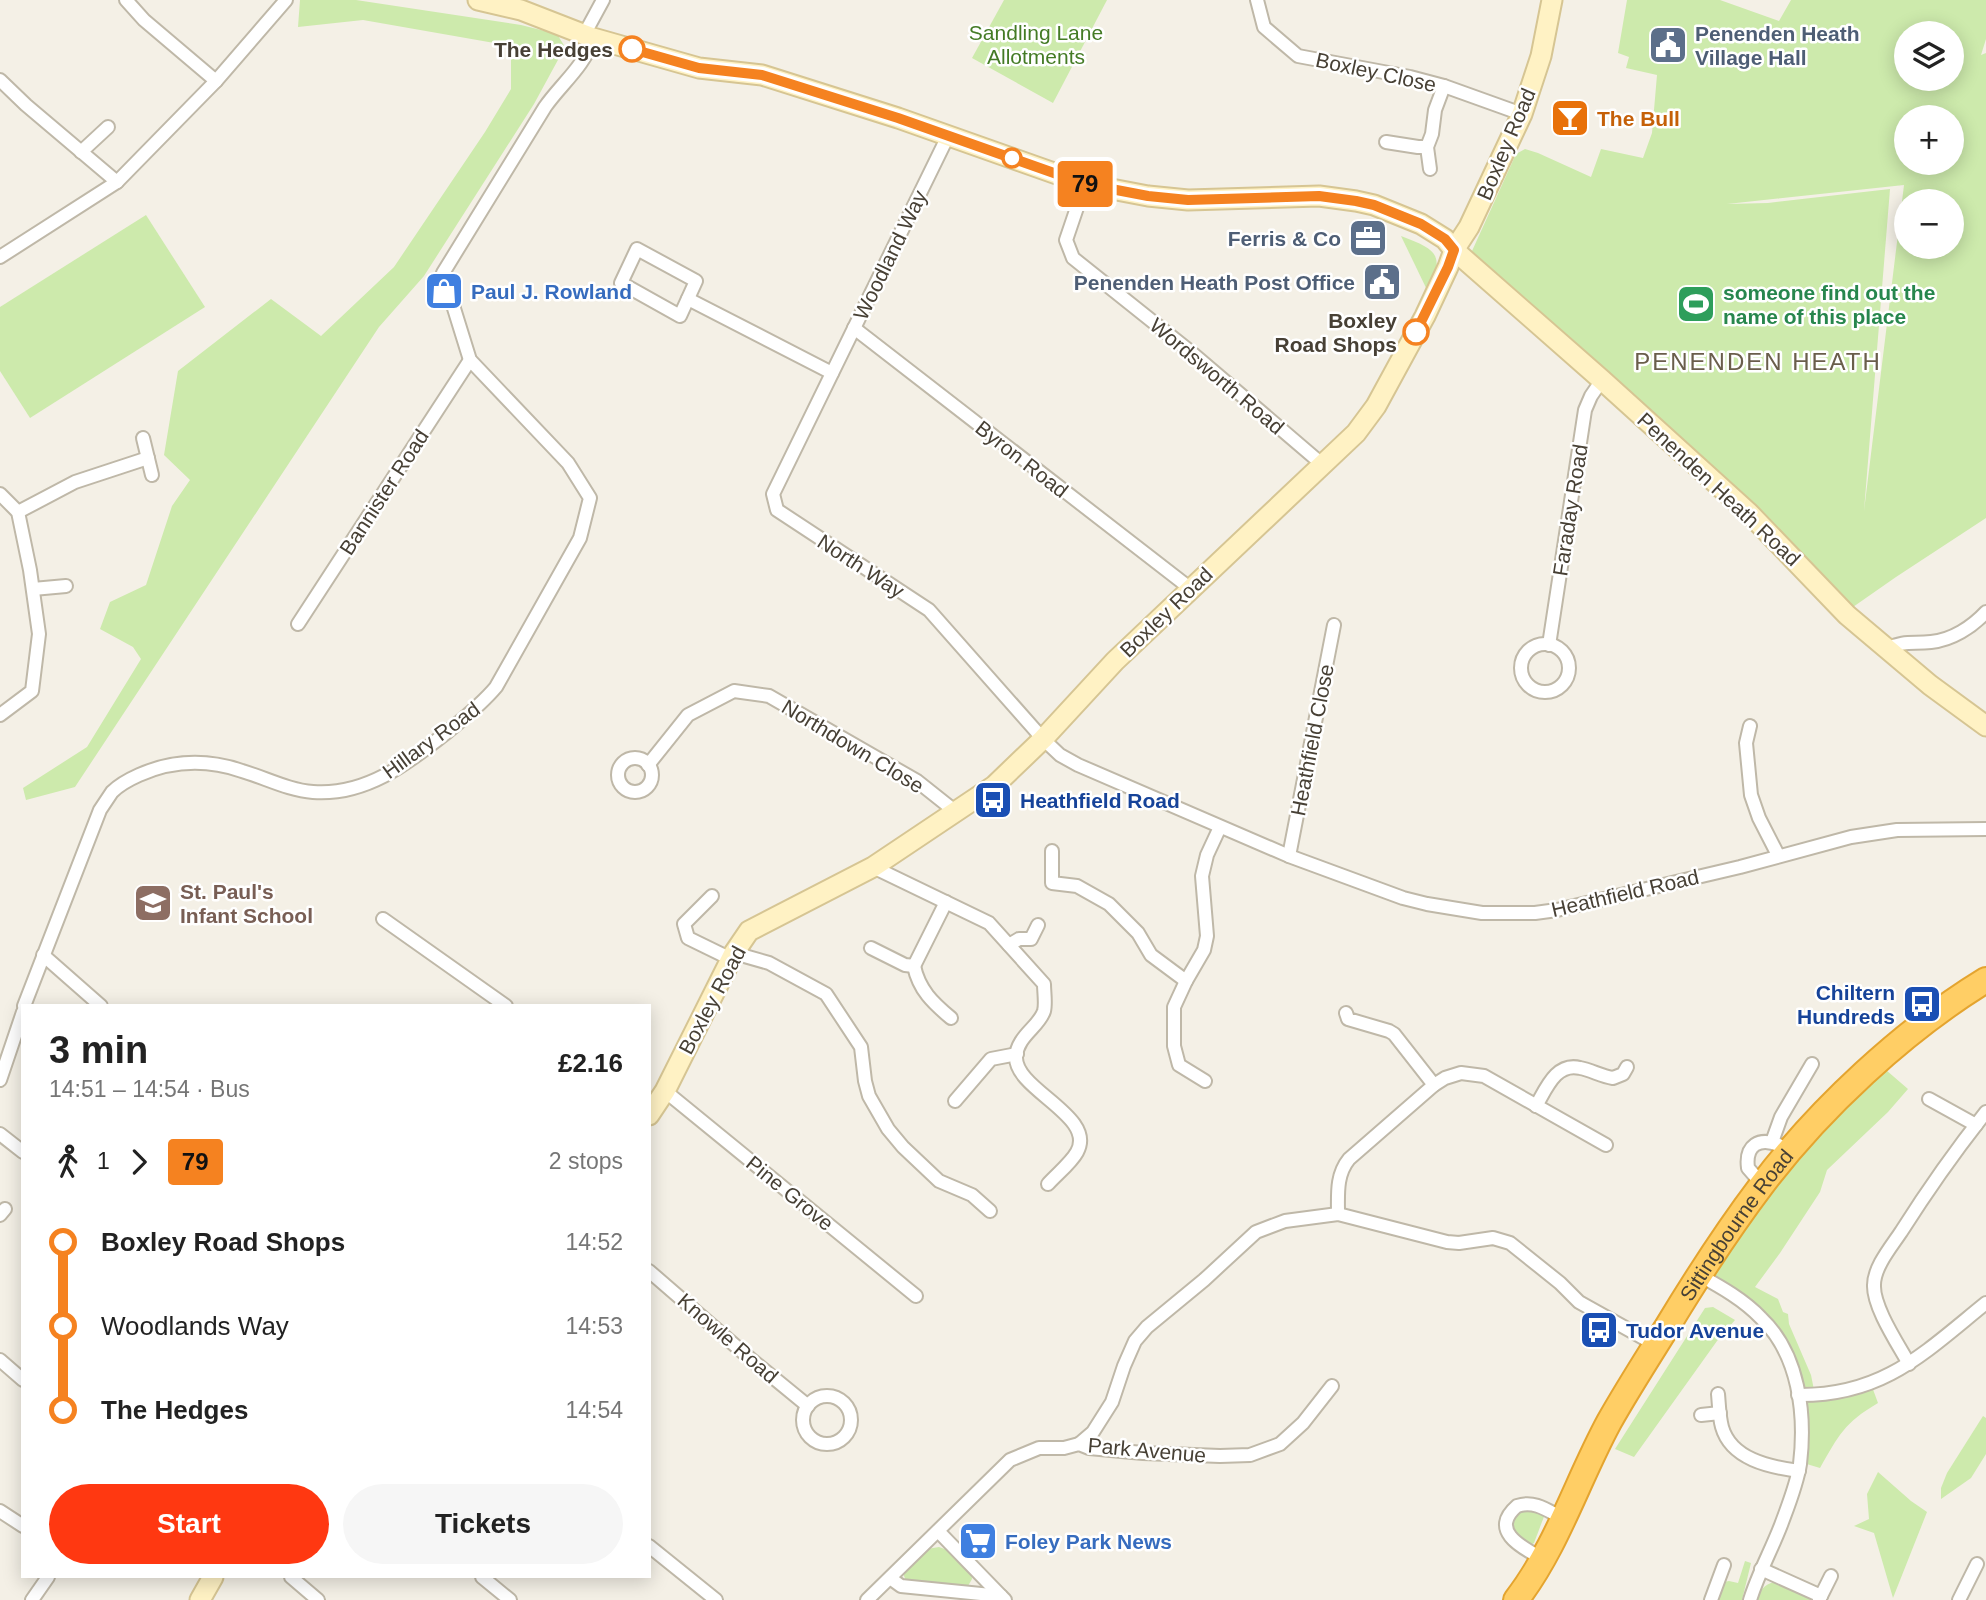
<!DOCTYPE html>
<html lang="en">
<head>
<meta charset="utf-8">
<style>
	body { margin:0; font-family:Arial,sans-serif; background:#f6f6f6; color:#222; height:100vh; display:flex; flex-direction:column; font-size:26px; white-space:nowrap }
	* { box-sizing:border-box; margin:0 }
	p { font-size:23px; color:#767676 }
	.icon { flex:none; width:38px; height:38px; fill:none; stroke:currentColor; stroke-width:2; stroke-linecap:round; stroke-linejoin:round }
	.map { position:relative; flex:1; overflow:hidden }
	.sheet { position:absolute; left:21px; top:1004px; width:630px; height:574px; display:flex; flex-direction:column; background:#fff; border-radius:0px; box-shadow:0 4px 18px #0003 }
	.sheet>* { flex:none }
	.badge { padding:0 14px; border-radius:5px; font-size:24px; line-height:46px }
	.tools { position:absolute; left:1894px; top:21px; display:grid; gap:14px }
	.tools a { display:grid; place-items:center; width:70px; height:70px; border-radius:50%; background:#fff; box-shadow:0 4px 18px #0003; font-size:35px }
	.map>.badge { position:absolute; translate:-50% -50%; box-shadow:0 0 0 4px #fff }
	.legs { display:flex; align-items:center; gap:10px; height:77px; padding:0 28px; font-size:23px }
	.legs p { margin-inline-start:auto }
	.headline { display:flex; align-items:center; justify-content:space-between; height:119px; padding:0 28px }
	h1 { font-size:38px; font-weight:700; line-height:52px }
	.primary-button { display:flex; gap:14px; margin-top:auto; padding:14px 28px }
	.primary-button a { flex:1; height:80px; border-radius:42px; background:#ff3811; color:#fff; font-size:28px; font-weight:700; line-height:80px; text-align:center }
	.primary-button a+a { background:#f6f6f6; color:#222 }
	ul { padding:0 28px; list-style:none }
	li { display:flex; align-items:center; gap:24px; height:84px; font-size:26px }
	li i { display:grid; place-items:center; width:10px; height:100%; margin:0 9px; background:currentColor }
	li i::after { content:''; width:18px; height:18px; margin:-9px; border:5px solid; border-radius:50%; background:#fff }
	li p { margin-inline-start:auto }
	li:first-child i { background:linear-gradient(#0000 50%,currentColor 0) }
	li:last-child i { background:linear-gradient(currentColor 50%,#0000 0) }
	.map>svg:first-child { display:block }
	.green { fill:#cdeaac; fill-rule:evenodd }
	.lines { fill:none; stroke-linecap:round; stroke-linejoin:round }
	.street-casing { stroke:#bfb8a8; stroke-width:16 }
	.secondary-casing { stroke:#d6c593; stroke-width:23 }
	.highway-casing { stroke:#e4a42f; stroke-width:28 }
	.street { stroke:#fff; stroke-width:12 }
	.secondary { stroke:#fff2c4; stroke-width:19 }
	.highway { stroke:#ffce65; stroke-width:24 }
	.line-1-casing { stroke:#fff; stroke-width:16 }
	.line-1 { stroke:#f58220; stroke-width:10 }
	.stop-1-dot { fill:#fff; stroke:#f58220; stroke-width:3.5 }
	.labels { text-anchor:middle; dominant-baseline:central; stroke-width:5; stroke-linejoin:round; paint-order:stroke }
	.park-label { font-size:21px; fill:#447b25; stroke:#fff }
	.service-label { font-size:21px; font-weight:bold; fill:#4e5e75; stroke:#fff; text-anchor:end }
	.stop-label { font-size:21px; font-weight:bold; fill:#474035; stroke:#fff; text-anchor:end }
	.street-label { font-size:21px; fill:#474035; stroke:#fff }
	.food-label { font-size:21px; font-weight:bold; fill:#c56008; stroke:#fff; text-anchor:start }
	.shop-label { font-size:21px; font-weight:bold; fill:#366cbe; stroke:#fff; text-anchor:start }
	.leisure-label { font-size:21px; font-weight:bold; fill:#27864d; stroke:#fff; text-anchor:start }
	.transit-label { font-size:21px; font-weight:bold; fill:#164399; stroke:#fff; text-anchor:start }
	.education-label { font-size:21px; font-weight:bold; fill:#785e54; stroke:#fff; text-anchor:start }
	.quarter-label { font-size:24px; letter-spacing:2px; fill:#6a5e4b; stroke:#fff }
</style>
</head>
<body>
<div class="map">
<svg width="1986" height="1600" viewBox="0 0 1986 1600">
	<rect width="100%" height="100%" fill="#f4f0e6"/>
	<g class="green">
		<polygon points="300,0 356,0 521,25 557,34 565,47 534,104 424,276 379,327 75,787 26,800 23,788 87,747 141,659 133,647 100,629 110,602 146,585 172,506 190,480 164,455 178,371 271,299 321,336 394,267 485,132 511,89 511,46 363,20 298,27"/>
		<polygon points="1004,0 1107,0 1053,103 972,58"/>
		<path d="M1627,0H1720L1779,21L1791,0H1986V39L1981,55L1986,53V518L1896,577L1853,607L1472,251L1516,154L1525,149L1538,153L1591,177L1601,149L1643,158L1652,133L1657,75L1626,68L1629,57L1618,53ZM1906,33H1951V79H1906ZM1906,117H1951V163H1906ZM1904,185L1864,511L1890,189L1768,203L1727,204ZM1906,201H1951V247H1906Z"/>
		<polygon points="146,215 205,307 30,418 0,371 0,307"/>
		<path d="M1401,236C1440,251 1443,254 1429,294Z"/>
		<path d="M1886,1070L1908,1089L1888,1112L1827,1170L1820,1192L1780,1253L1755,1287L1778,1299L1783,1312L1788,1314L1789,1324L1811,1375L1815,1395L1871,1384L1878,1403C1844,1423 1839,1435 1820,1468L1800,1462L1798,1395L1772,1330L1699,1275L1790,1151Z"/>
		<polygon points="1713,1307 1735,1320 1717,1341 1634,1457 1615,1449 1705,1308"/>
		<polygon points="1983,1416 1986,1418 1986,1454 1971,1478 1941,1499 1941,1488 1947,1473"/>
		<polygon points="1878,1472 1911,1501 1927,1512 1893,1598 1874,1533 1854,1526 1869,1519 1867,1494"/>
		<path d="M1528,1508L1545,1514L1534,1543L1529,1546L1512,1533C1511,1518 1512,1513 1528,1508Z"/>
		<polygon points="939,1547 950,1551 971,1572 972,1579 968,1586 964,1589 907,1583 904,1576 904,1568 927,1549"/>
		<polygon points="1745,1561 1751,1563 1742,1600 1716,1600 1724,1582 1729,1581 1738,1583"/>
		<path d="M1779,1581L1809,1595L1812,1600H1758C1760,1587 1767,1583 1779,1581Z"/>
	</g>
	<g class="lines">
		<defs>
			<g id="street">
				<polyline points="126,0 144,20 216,81"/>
				<polyline points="1257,0 1264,27 1298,56 1410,77 1444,86 1522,114"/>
				<polyline points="584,35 603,0"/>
				<polyline points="0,80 26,105 117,182"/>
				<polyline points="948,136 773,494 777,510 929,610 1043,739 1060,755 1078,765 1289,856 1403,898 1427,904 1482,913 1535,913 1557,910 1740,867 1851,837 1897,830 1986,829"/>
				<polyline points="1386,142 1418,147 1427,147"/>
				<polyline points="81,152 108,127"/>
				<polyline points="1430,169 1427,147 1432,134 1435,110 1444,86"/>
				<polyline points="1085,184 1066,240 1073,258 1192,353 1323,465"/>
				<polygon points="637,249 696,281 680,316 621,283"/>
				<polyline points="0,257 117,182 216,81 286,0"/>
				<polyline points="688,299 832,373"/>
				<polyline points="854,328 1191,589"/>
				<polyline points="143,438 152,475"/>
				<polyline points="0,494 18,512 30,570 39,634 32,691 0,715"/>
				<polyline points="18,512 75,482 148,458"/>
				<polyline points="33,589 66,586"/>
				<polyline points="298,624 470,360"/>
				<circle cx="1545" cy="668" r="24"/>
				<polyline points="1549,645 1585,410 1591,396 1602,380"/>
				<path d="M1886,649C1905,640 1912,644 1931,642C1952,640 1972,627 1986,612"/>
				<polyline points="1750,726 1746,743 1751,795 1759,818 1778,855"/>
				<circle cx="635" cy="775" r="17"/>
				<polyline points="648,765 688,715 734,691 769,696 917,781 956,812"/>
				<polyline points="1052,851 1052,883 1077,886 1109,904 1138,933 1151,955 1186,981 1204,950 1207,936 1202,876 1207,855 1220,827"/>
				<polyline points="1289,856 1334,625"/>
				<path d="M873,867L989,923L1044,984C1044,992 1046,1004 1044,1011C1039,1027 1017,1036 1016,1057C1015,1090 1097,1116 1077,1152C1071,1163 1057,1174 1048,1184"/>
				<polyline points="712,896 684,924 688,938 731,959"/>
				<polyline points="383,919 506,1006"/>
				<polyline points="1009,945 1019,939 1031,939 1038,925"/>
				<polyline points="871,948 905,965 914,966 946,902"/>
				<polyline points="734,953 769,963 826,994 861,1047 865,1081 869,1096 888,1129 903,1147 939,1181 972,1195 990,1211"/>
				<polyline points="43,955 101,1006"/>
				<path d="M914,966C919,990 933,1003 951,1018"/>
				<polyline points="1186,981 1174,1007 1174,1046 1179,1065 1205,1081"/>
				<path d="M24,1006L100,810C104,804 108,798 112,792C119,785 130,779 139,775C173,760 207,759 242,771C266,778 288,790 313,792C365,796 407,764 446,733C464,718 481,705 496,687L580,538L590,498L568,463L470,360L443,273L545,107C561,84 585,66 593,38"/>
				<polyline points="1346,1013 1348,1019 1389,1031 1394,1034 1434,1085"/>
				<polyline points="0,1080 23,1012"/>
				<polyline points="665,1091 916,1296"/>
				<polyline points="1929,1099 1976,1125"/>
				<polyline points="955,1101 991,1059 1017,1054"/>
				<path d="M1536,1106C1546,1089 1556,1062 1580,1068C1591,1070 1601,1076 1613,1078L1623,1074L1627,1067"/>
				<polyline points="0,1134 23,1152"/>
				<polyline points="1772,1142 1781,1117 1812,1064"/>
				<path d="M1762,1184L1748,1168C1745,1145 1759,1137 1779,1145"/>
				<path d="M1338,1214C1338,1194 1336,1175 1349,1159L1434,1085L1445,1078L1461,1073L1484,1076L1606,1145"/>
				<polyline points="0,1215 5,1209"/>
				<polyline points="649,1271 753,1361 808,1406"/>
				<path d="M1699,1275C1721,1287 1744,1300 1761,1318C1799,1354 1806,1414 1800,1464C1797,1484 1788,1506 1781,1525C1771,1551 1758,1574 1750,1600"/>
				<polyline points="0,1360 23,1380"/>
				<path d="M1909,1364C1898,1344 1873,1307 1874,1285C1874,1267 1891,1247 1901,1232C1927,1191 1955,1151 1986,1112"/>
				<path d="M1718,1394C1719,1404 1719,1416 1722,1427C1731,1459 1769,1467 1799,1471"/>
				<path d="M1798,1395C1883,1396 1924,1353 1986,1303"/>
				<circle cx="827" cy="1420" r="24"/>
				<polyline points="1701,1415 1720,1413"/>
				<polyline points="1079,1444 1093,1432 1112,1402 1124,1366 1135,1341 1147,1327 1204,1280 1256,1232 1285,1221 1338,1214 1447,1242 1459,1243 1493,1238 1510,1243 1560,1283 1579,1302 1656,1345"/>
				<polyline points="0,1511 23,1526"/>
				<polyline points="938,1531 1001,1596"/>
				<polyline points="649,1546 716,1600"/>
				<path d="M1543,1559C1523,1548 1488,1531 1517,1506C1534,1500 1547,1510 1562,1518"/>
				<polyline points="1761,1569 1821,1596"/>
				<polyline points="291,1577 318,1600"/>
				<polyline points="482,1577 510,1600"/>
				<polyline points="890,1578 901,1586 1001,1596 1005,1600"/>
				<polyline points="32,1600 48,1577"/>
				<polyline points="867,1600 1010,1460 1039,1448 1064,1448 1079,1444 1089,1448 1143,1453 1220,1456 1250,1455 1280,1444 1303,1423 1332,1386"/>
				<polyline points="1711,1600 1724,1565"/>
				<polyline points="1819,1600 1831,1576"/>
				<polyline points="1959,1600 1977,1564"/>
			</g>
			<g id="secondary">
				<polyline points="478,0 521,10 593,38 699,68 762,75 898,118 1085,184 1148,196 1188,200 1319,196 1356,201 1374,205 1421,224 1445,239 1454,250 1602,380 1749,513 1847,615 1930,685 1986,726"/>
				<polyline points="649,1115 665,1091 734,953 749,931 873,867 994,786 1043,739 1115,661 1356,433 1376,406 1425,316 1448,267 1454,250 1469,227 1522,114 1541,56 1552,0"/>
				<polyline points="200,1600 213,1577"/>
			</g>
			<g id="highway">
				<path id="s1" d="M1516,1600C1557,1547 1577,1481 1609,1422C1627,1390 1647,1359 1667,1327C1696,1279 1727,1231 1761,1186C1819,1109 1904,1030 1986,980"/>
			</g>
		</defs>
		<use href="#street" class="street-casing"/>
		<use href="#secondary" class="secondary-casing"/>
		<use href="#highway" class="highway-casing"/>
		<use href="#street" class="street"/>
		<use href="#secondary" class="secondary"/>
		<use href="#highway" class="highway"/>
	</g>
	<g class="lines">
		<defs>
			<polyline id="line-1" points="632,49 699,68 762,75 898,118 1085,184 1148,196 1188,200 1319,196 1356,201 1374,205 1421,224 1445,239 1454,250 1448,267 1416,332"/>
		</defs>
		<use href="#line-1" class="line-1-casing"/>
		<use href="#line-1" class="line-1"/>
	</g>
	<defs>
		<symbol id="civic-square" viewBox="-11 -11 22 22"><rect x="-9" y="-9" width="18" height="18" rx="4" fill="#5c6f8a" stroke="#fff"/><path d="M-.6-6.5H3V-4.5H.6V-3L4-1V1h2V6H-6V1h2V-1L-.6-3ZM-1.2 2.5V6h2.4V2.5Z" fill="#fff"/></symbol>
		<symbol id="bar-square" viewBox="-11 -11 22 22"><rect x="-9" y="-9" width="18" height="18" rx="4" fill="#e8710a" stroke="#fff"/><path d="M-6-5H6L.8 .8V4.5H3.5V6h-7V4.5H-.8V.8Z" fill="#fff"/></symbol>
		<symbol id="office-square" viewBox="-11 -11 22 22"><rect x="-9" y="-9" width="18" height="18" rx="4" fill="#5c6f8a" stroke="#fff"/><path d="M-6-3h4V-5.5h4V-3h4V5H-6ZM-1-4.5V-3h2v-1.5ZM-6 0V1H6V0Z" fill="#fff"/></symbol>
		<symbol id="shop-square" viewBox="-11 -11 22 22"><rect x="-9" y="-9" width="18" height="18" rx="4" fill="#3f7fe0" stroke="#fff"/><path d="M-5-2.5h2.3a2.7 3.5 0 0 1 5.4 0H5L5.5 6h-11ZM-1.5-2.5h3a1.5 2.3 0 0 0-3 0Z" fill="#fff"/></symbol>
		<symbol id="stadium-square" viewBox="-11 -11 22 22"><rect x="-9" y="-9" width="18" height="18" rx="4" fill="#2e9e5b" stroke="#fff"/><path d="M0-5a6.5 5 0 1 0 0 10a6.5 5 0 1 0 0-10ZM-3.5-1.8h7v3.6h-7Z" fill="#fff"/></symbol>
		<symbol id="bus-square" viewBox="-11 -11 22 22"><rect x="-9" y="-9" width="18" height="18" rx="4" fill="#1a4fb4" stroke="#fff"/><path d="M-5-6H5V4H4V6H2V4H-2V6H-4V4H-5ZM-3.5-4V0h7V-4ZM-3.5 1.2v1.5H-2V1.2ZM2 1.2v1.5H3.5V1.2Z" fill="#fff"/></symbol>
		<symbol id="school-square" viewBox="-11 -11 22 22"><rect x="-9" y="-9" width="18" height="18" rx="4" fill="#8d6e63" stroke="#fff"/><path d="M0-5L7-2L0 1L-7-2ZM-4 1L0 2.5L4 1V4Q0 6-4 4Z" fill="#fff"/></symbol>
		<symbol id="supermarket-square" viewBox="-11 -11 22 22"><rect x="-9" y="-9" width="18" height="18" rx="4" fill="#3f7fe0" stroke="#fff"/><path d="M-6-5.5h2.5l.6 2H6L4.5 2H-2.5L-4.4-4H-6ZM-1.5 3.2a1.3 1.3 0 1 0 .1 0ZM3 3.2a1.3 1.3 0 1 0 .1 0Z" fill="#fff"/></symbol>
	</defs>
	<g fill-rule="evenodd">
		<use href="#civic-square" x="1646" y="23" width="44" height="44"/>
		<use href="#bar-square" x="1548" y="96" width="44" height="44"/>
		<use href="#office-square" x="1346" y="216" width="44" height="44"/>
		<use href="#civic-square" x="1360" y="260" width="44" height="44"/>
		<use href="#shop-square" x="422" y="269" width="44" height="44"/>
		<use href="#stadium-square" x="1674" y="282" width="44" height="44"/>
		<use href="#bus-square" x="971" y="778" width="44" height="44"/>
		<use href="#school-square" x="131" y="881" width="44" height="44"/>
		<use href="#bus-square" x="1900" y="982" width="44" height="44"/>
		<use href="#bus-square" x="1577" y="1308" width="44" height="44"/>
		<use href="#supermarket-square" x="956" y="1519" width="44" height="44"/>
	</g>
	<g class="stop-1-dot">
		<circle cx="632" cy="49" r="12"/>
		<circle cx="1012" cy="158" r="9"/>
		<circle cx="1416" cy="332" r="12"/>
	</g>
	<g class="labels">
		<g class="park-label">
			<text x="1036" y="32">Sandling Lane<tspan x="1036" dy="24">Allotments</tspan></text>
		</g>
		<g class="service-label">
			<text x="1695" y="33" text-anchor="start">Penenden Heath<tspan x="1695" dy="24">Village Hall</tspan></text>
			<text x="1341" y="238">Ferris &amp; Co</text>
			<text x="1355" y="282">Penenden Heath Post Office</text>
		</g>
		<g class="stop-label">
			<text x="613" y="49">The Hedges</text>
			<text x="1397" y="320">Boxley<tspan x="1397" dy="24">Road Shops</tspan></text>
		</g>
		<g class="street-label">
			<text transform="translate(1376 72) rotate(12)">Boxley Close</text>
			<text transform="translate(1506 144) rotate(-67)">Boxley Road</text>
			<text transform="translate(890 255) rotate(-64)">Woodland Way</text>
			<text transform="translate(1217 376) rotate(40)">Wordsworth Road</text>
			<text transform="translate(1022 459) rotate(38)">Byron Road</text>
			<text transform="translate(1719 489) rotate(43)">Penenden Heath Road</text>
			<text transform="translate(384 492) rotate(-57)">Bannister Road</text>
			<text transform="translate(1570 510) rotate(-81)">Faraday Road</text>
			<text transform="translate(861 566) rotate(33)">North Way</text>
			<text transform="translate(1166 612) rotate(-44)">Boxley Road</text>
			<text transform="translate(431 740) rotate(-36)">Hillary Road</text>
			<text transform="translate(1312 740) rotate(-79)">Heathfield Close</text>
			<text transform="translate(853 746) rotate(31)">Northdown Close</text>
			<text transform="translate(1625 893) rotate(-13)">Heathfield Road</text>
			<text transform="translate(712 1000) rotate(-62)">Boxley Road</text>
			<text transform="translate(790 1193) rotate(39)">Pine Grove</text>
			<text stroke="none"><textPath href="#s1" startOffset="436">Sittingbourne Road</textPath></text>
			<text transform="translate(728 1338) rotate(41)">Knowle Road</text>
			<text transform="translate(1147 1450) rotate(5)">Park Avenue</text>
		</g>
		<g class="food-label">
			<text x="1597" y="118">The Bull</text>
		</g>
		<g class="shop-label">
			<text x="471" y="291">Paul J. Rowland</text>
			<text x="1005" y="1541">Foley Park News</text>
		</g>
		<g class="leisure-label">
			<text x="1723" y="292">someone find out the<tspan x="1723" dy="24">name of this place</tspan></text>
		</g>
		<g class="transit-label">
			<text x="1020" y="800">Heathfield Road</text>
			<text x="1895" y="992" text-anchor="end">Chiltern<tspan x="1895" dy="24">Hundreds</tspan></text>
			<text x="1626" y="1330">Tudor Avenue</text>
		</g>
		<g class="education-label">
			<text x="180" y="891">St. Paul's<tspan x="180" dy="24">Infant School</tspan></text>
		</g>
		<g class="quarter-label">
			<text x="1758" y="361">PENENDEN HEATH</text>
		</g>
	</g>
</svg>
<div class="tools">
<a><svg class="icon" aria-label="layers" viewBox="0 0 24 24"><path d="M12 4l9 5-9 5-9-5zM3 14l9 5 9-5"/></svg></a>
<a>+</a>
<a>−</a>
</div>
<b class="badge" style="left:1085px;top:184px;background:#f58220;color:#111">79</b>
<section class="sheet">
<div class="headline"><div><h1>3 min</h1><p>14:51 – 14:54 · Bus</p></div><b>£2.16</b></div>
<div class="legs"><svg class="icon" aria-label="walk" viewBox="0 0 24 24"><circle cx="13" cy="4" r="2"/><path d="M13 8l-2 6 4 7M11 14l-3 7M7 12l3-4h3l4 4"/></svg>1<svg class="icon" aria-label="forward" viewBox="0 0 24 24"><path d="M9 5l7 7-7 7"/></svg><b class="badge" style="background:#f58220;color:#111">79</b><p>2 stops</p></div>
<ul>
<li><i style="color:#f58220"></i><b>Boxley Road Shops</b><p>14:52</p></li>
<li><i style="color:#f58220"></i><span>Woodlands Way</span><p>14:53</p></li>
<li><i style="color:#f58220"></i><b>The Hedges</b><p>14:54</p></li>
</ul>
<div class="primary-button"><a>Start</a><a>Tickets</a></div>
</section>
</div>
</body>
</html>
